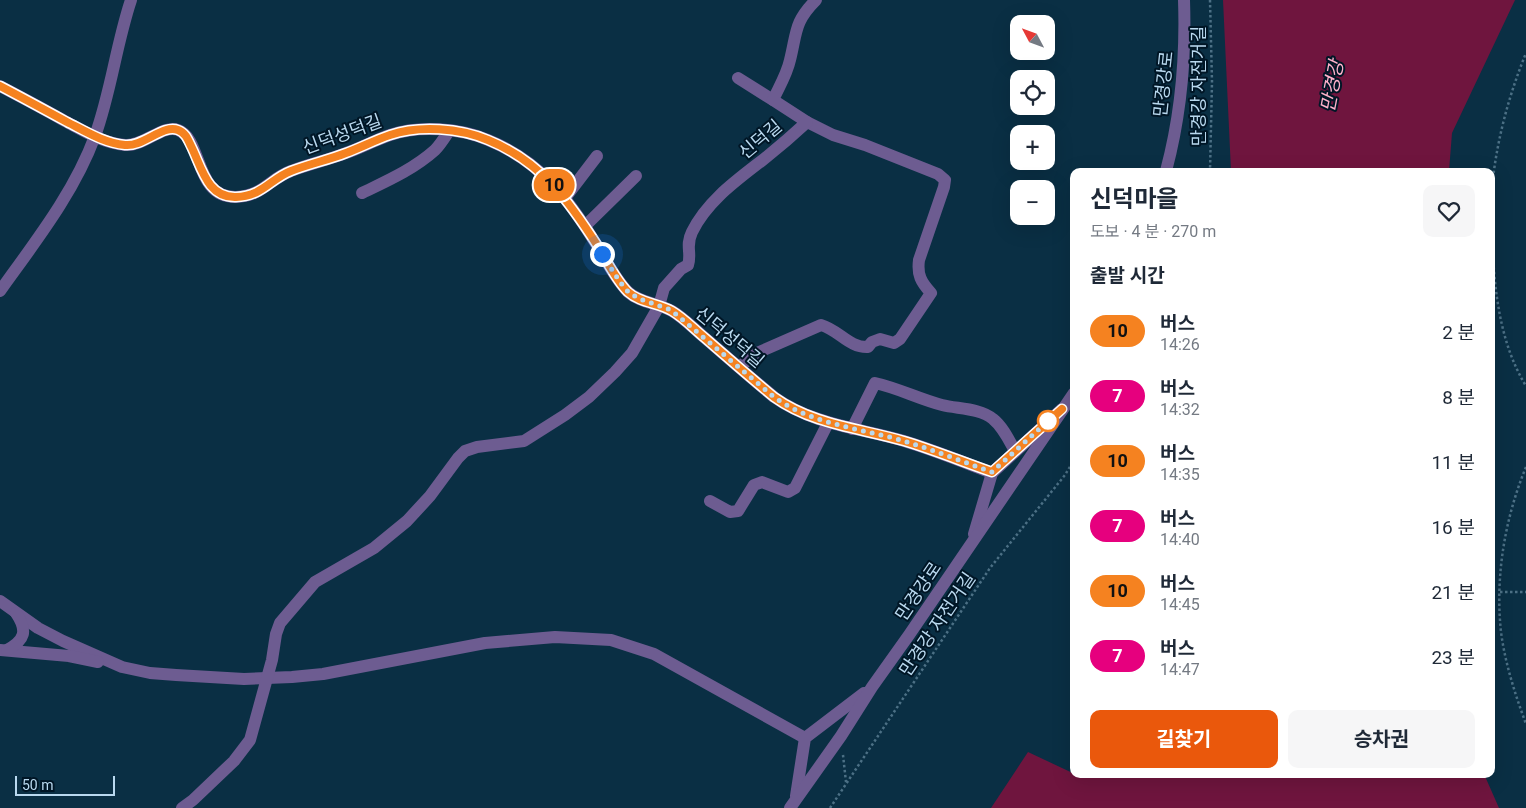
<!DOCTYPE html>
<html lang="ko">
<head>
<meta charset="utf-8">
<style>
	body { margin:0; font-family:Roboto,"Noto Sans KR",sans-serif; background:#f6f6f7; color:#1f2937; height:100vh; display:flex; flex-direction:column; font-size:19px; white-space:nowrap }
	* { box-sizing:border-box; margin:0 }
	p { font-size:16px; color:#747a83 }
	.icon { flex:none; width:28px; height:28px; fill:none; stroke:currentColor; stroke-width:2; stroke-linecap:round; stroke-linejoin:round }
	.map { position:relative; flex:1; overflow:hidden }
	.drawer { position:absolute; left:1070px; top:168px; width:425px; height:610px; display:flex; flex-direction:column; background:#fff; border-radius:10px; box-shadow:0 5px 20px #0002 }
	.drawer>* { flex:none }
	.badge { padding:0 10px; border-radius:16px; font-size:18px; line-height:32px }
	.needle { width:32px; rotate:311deg }
	.controls { position:absolute; left:1010px; top:15px; display:grid; gap:10px }
	.controls a { display:grid; place-items:center; width:45px; height:45px; border-radius:10px; background:#fff; box-shadow:0 5px 20px #0002; font-size:25px }
	.scale { position:absolute; left:15px; bottom:12px; width:100px; box-sizing:border-box; padding-left:5px; border:2px solid #b9d9ef; border-top:0; font-size:14px; line-height:18px; white-space:nowrap; color:#b9d9ef; -webkit-text-stroke:4px #001626; paint-order:stroke }
	.you { position:absolute; width:25px; height:25px; margin:-12px; border:4px solid #fff; border-radius:50%; background:#1a73e8; box-shadow:0 0 0 8px #1a73e833 }
	.map>.badge { position:absolute; translate:-50% -50%; box-shadow:0 0 0 2px #fff }
	h2 { padding:0 20px; font-size:19px; line-height:45px }
	.round { display:grid; place-items:center; flex:none; width:52px; height:52px; border-radius:10px; background:#f6f6f7 }
	.summary { display:flex; align-items:center; justify-content:space-between; height:85px; padding:0 20px }
	h1 { font-size:24px; font-weight:700; line-height:38px }
	.action { display:flex; gap:10px; margin-top:auto; padding:10px 20px }
	.action a { flex:1; height:58px; border-radius:10px; background:#ea580c; color:#fff; font-size:20px; font-weight:700; line-height:58px; text-align:center }
	.action a+a { background:#f6f6f7; color:#1f2937 }
	ul { padding:0; list-style:none }
	li { display:flex; align-items:center; gap:15px; height:65px; padding:0 20px }
	li div { flex:1 }
	li b { display:block; font-size:19px }
	li em { font-style:normal }
	li .badge { min-width:55px; font-weight:700; text-align:center }
	.map>svg:first-child { display:block }
	.water { fill:#6f153e }
	.lines { fill:none; stroke-linecap:round; stroke-linejoin:round }
	.path { stroke:#4c7085; stroke-width:2.5; stroke-dasharray:2.5 2.5; stroke-linecap:butt }
	.minor { stroke:#6d5c91; stroke-width:12 }
	.line-casing { stroke:#fff; stroke-width:11 }
	.line { stroke:#f58220; stroke-width:8 }
	.walk { stroke:#b9d9ef; stroke-width:5; stroke-dasharray:0 9 }
	.stop-dot { fill:#fff; stroke:#f58220; stroke-width:2.5 }
	.labels { text-anchor:middle; dominant-baseline:central; stroke-width:4; stroke-linejoin:round; paint-order:stroke }
	.street-label { font-size:18px; fill:#b9d9ef; stroke:#001626 }
	.water-label { font-size:19px; font-style:italic; fill:#ffb2cb; stroke:#001626 }
</style>
</head>
<body>
<div class="map">
<svg width="1526" height="808" viewBox="0 0 1526 808">
	<rect width="100%" height="100%" fill="#0a2f44"/>
	<g class="water">
		<polygon points="1223,0 1515,0 1452,133 1449,171 1231,171"/>
		<polygon points="1028,752 1079,776 1080,774 1484,774 1499,808 991,808"/>
	</g>
	<g class="lines">
		<g class="path">
			<polyline points="1210,0 1212,82 1210,171"/>
			<path d="M1491,198C1495,147 1507,100 1526,53"/>
			<path d="M1491,207C1493,267 1494,334 1526,386"/>
			<path d="M1526,467C1505,518 1495,576 1501,632C1505,663 1515,694 1526,724"/>
			<polyline points="1500,592 1526,592"/>
			<polyline points="843,755 846,782"/>
			<polyline points="830,808 990,568 1065,475 1074,460"/>
		</g>
		<g class="minor">
			<polyline points="738,78 773,100"/>
			<path d="M0,86C21,97 42,108 63,120C82,130 102,143 125,145C143,147 163,124 178,130C203,139 194,198 236,197C263,196 269,179 291,171C309,164 328,160 346,153C361,148 375,140 390,135C419,125 460,128 488,140C540,161 568,198 596,244C606,260 615,279 628,292C640,303 658,303 672,311C684,318 694,329 705,338C728,358 751,378 774,397C813,425 860,428 904,441C934,450 963,462 992,473L1062,409"/>
			<path d="M1166,171C1181,115 1186,58 1184,0"/>
			<path d="M362,193C387,181 414,169 435,150C440,145 445,137 449,131"/>
			<polyline points="565,198 597,156"/>
			<polyline points="585,226 636,176"/>
			<path d="M0,291C35,242 74,193 95,136C111,92 116,45 131,0"/>
			<path d="M739,367L757,353L821,325C839,330 849,348 868,347L872,342L880,339L894,343L900,339L931,293C921,282 917,275 919,260L944,187L945,180L938,174L865,145L833,135L807,122"/>
			<path d="M852,429L875,383C898,388 919,399 942,405C958,409 980,408 993,419C1003,427 1009,440 1015,451"/>
			<polyline points="710,501 730,512 738,511 754,485 762,482 788,492 795,488 828,423"/>
			<polyline points="974,534 992,473"/>
			<polyline points="0,601 38,628 63,641 122,667 150,673 176,675 244,679 292,677 323,674 485,643 555,637 611,640 654,654 805,738"/>
			<polyline points="0,650 69,656 98,662"/>
			<path d="M7,650C25,640 28,631 16,613"/>
			<polyline points="796,796 805,738 864,693"/>
			<path d="M182,808L193,800L234,761L250,740L272,660L276,634L280,623L315,582L374,548L407,521L430,496L458,458L465,451L477,447L524,441L565,415L589,397L615,372L632,353L659,306L664,288L681,269L688,265C692,253 685,246 692,232C707,201 737,180 764,159C779,147 793,135 807,122L773,100C779,87 787,74 790,60C797,32 794,22 816,0"/>
			<polyline points="790,808 841,736 872,687 909,635 1074,393"/>
		</g>
	</g>
	<g class="lines">
		<defs>
			<path id="line" d="M0,86C23,98 45,110 67,122C85,131 104,143 125,145C143,147 163,124 178,130C186,133 188,140 192,148C202,169 208,198 236,197C263,196 270,179 291,171C309,164 328,160 346,153C360,148 375,140 390,135C419,125 460,128 488,140C542,162 569,201 599,248C608,263 616,280 628,292C640,303 658,303 672,311C684,318 694,329 705,338C728,358 751,378 774,397C813,425 860,428 904,441C934,450 963,462 992,472L1062,409"/>
		</defs>
		<use href="#line" class="line-casing"/>
		<use href="#line" class="line"/>
		<path class="walk" d="M602,254L620,282L629,293L640,299L671,310L774,397C813,425 860,428 904,441C934,450 963,462 992,472L1048,421"/>
	</g>
	<circle class="stop-dot" cx="1048" cy="421" r="10"/>
	<g class="labels">
		<g class="street-label">
			<text transform="translate(1163 84) rotate(-84)">만경강로</text>
			<text transform="translate(1198 86) rotate(-90)">만경강 자전거길</text>
			<text transform="translate(342 134) rotate(-20)">신덕성덕길</text>
			<text transform="translate(760 139) rotate(-40)">신덕길</text>
			<text transform="translate(730 337) rotate(40)">신덕성덕길</text>
			<text transform="translate(918 591) rotate(-56)">만경강로</text>
			<text transform="translate(937 624) rotate(-56)">만경강 자전거길</text>
		</g>
		<g class="water-label">
			<text transform="translate(1332 86) rotate(-79)">만경강</text>
		</g>
	</g>
</svg>
<div class="controls">
<a><svg class="needle" viewBox="-14 -14 28 28"><path d="M0-13l5 13h-10z" fill="#e53935"/><path d="M0 13l5-13h-10z" fill="#747a83"/></svg></a>
<a><svg class="icon" aria-label="locate" viewBox="0 0 24 24"><circle cx="12" cy="12" r="6"/><path d="M12 2v4M12 18v4M2 12h4M18 12h4"/></svg></a>
<a>+</a>
<a>−</a>
</div>
<div class="scale">50 m</div>
<div class="you" style="left:602px;top:254px"></div>
<b class="badge" style="left:554px;top:185px;background:#f58220;color:#111">10</b>
<section class="drawer">
<div class="summary"><div><h1>신덕마을</h1><p>도보 · 4 분 · 270 m</p></div><a class="round"><svg class="icon" aria-label="heart" viewBox="0 0 24 24"><path d="M12 20l-8-8c-3-5 5-10 8-4 3-6 11-1 8 4z"/></svg></a></div>
<h2>출발 시간</h2>
<ul>
<li><span class="badge" style="background:#f58220;color:#111">10</span><div><b>버스</b><p>14:26</p></div><em>2 분</em></li>
<li><span class="badge" style="background:#e6007e;color:#fff">7</span><div><b>버스</b><p>14:32</p></div><em>8 분</em></li>
<li><span class="badge" style="background:#f58220;color:#111">10</span><div><b>버스</b><p>14:35</p></div><em>11 분</em></li>
<li><span class="badge" style="background:#e6007e;color:#fff">7</span><div><b>버스</b><p>14:40</p></div><em>16 분</em></li>
<li><span class="badge" style="background:#f58220;color:#111">10</span><div><b>버스</b><p>14:45</p></div><em>21 분</em></li>
<li><span class="badge" style="background:#e6007e;color:#fff">7</span><div><b>버스</b><p>14:47</p></div><em>23 분</em></li>
</ul>
<div class="action"><a>길찾기</a><a>승차권</a></div>
</section>
</div>
</body>
</html>
